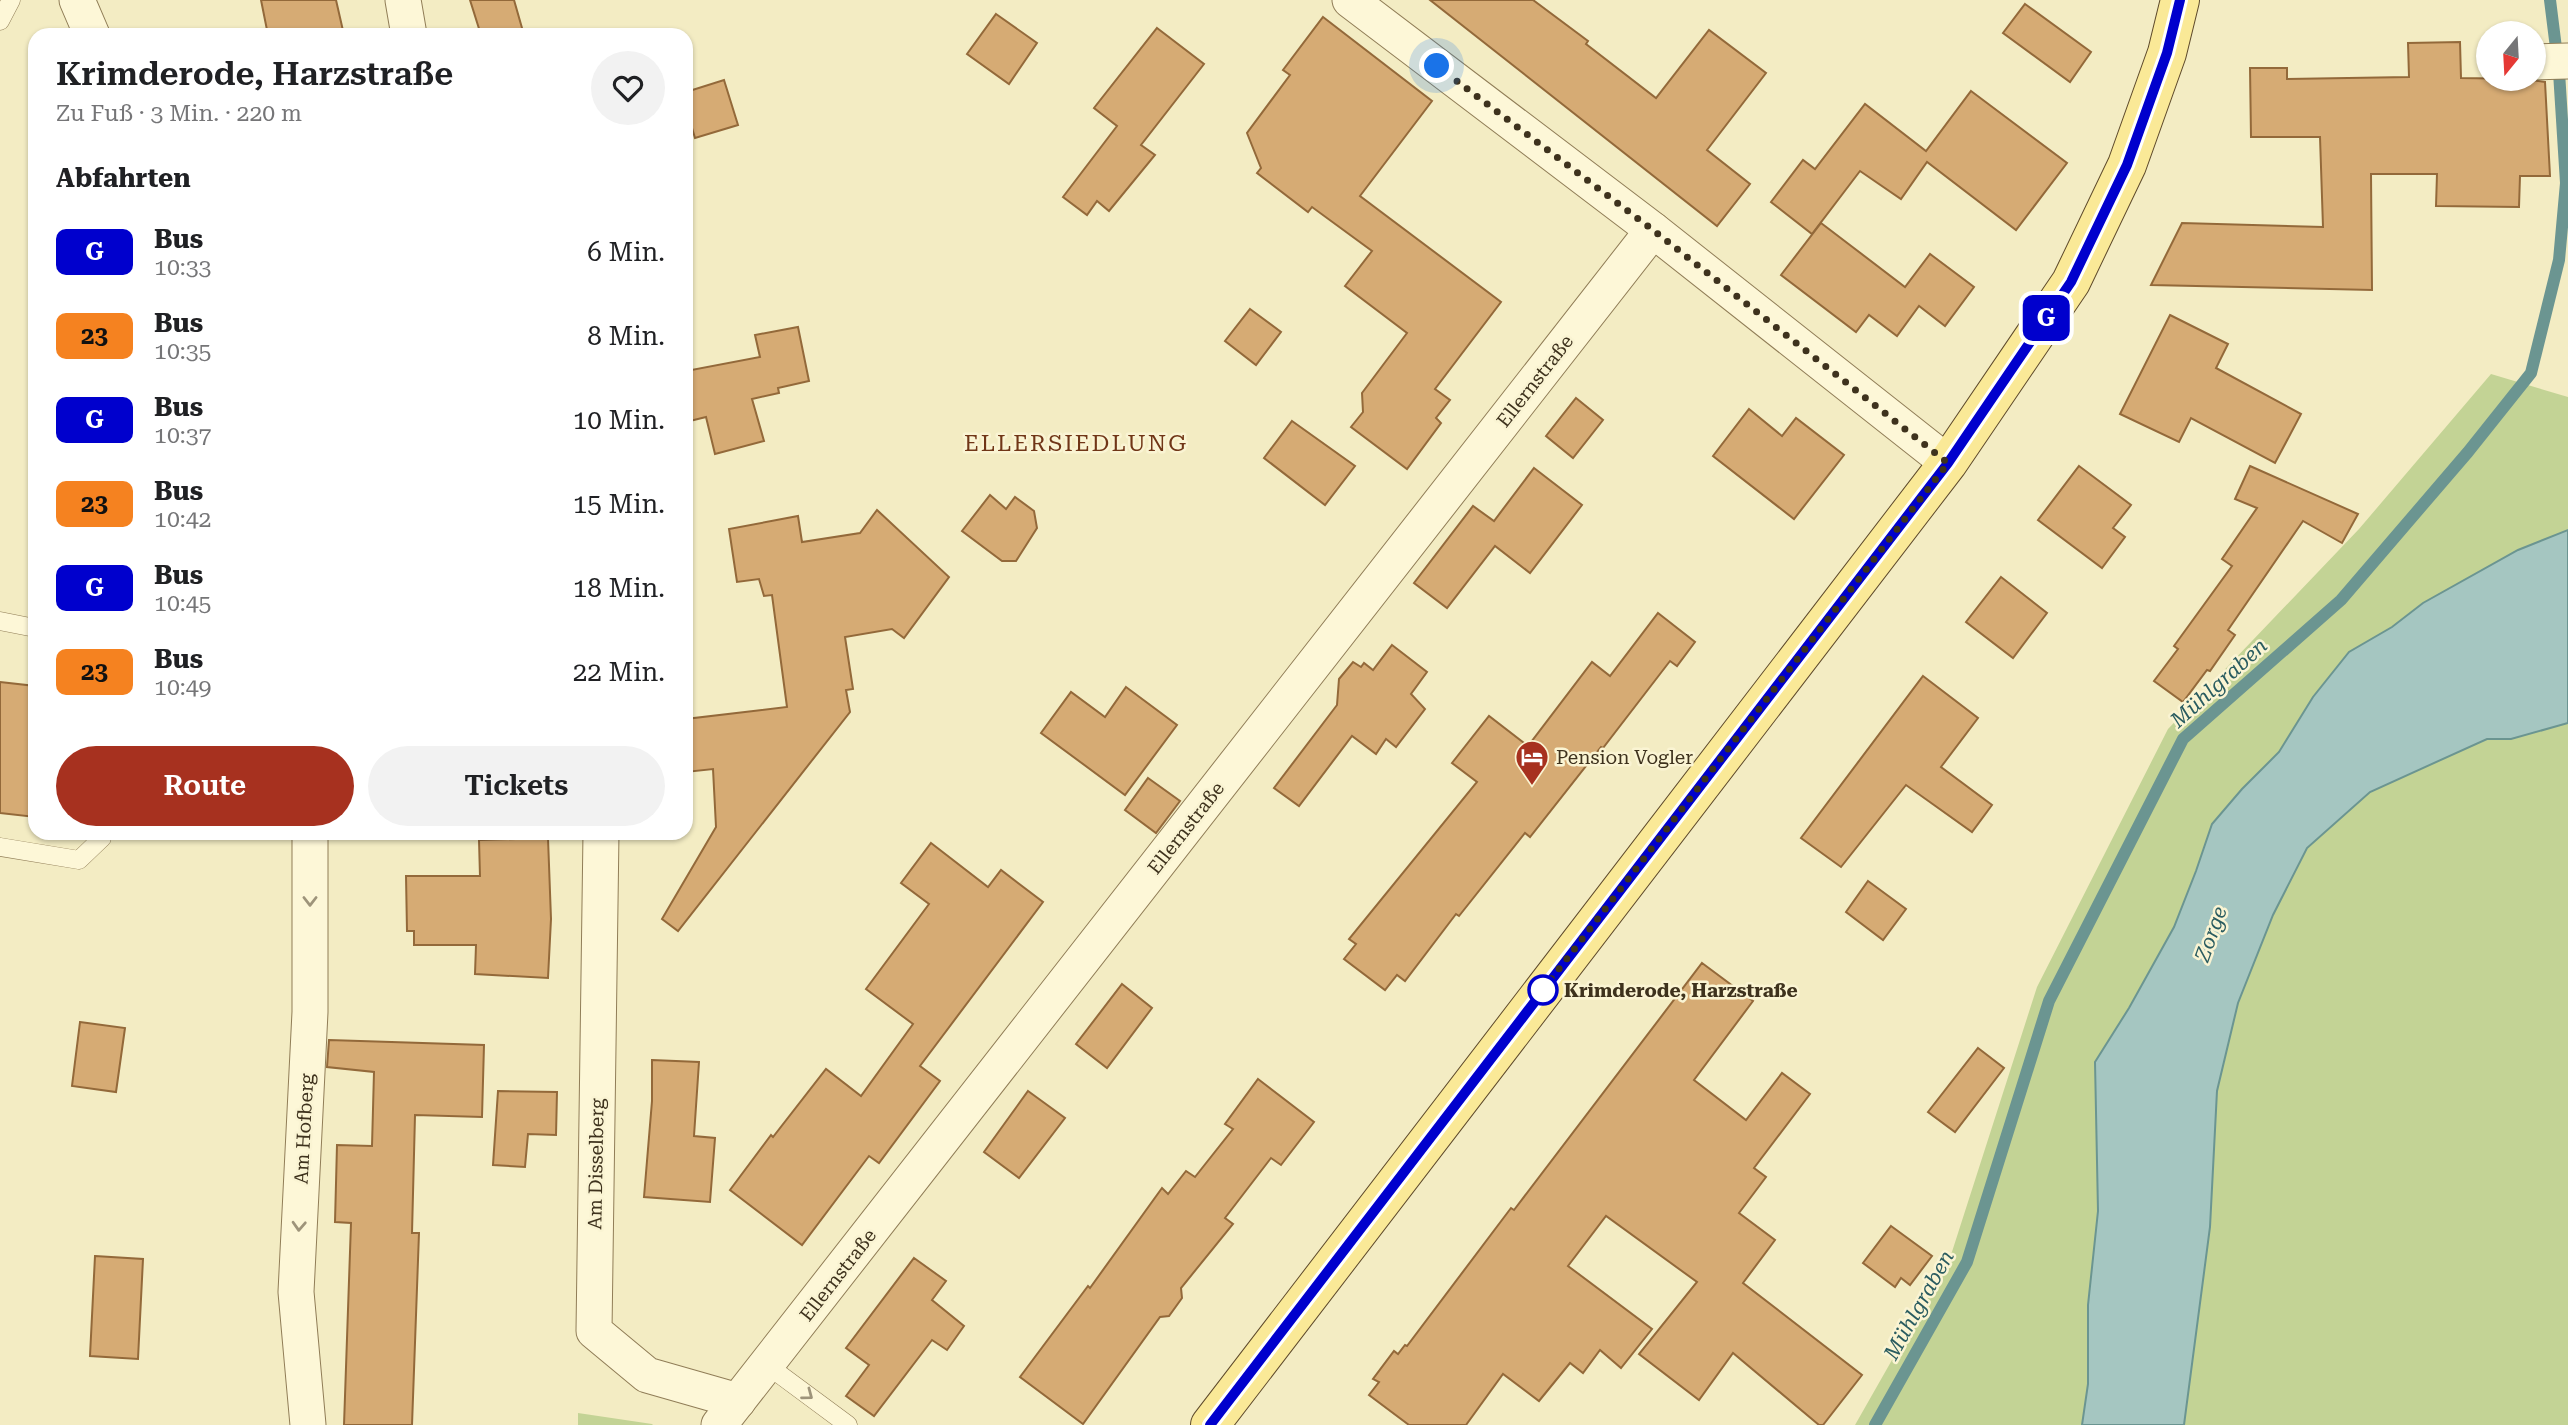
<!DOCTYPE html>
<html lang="de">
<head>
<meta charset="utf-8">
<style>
	body { margin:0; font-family:"Roboto Serif",serif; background:#f2f2f2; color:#202124; height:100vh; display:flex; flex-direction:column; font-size:26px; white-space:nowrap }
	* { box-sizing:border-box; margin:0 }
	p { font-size:23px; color:#757577 }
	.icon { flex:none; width:38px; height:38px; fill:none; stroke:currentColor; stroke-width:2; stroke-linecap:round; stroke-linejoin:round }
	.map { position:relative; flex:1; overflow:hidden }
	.drawer { position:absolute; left:28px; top:28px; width:665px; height:812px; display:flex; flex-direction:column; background:#fff; border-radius:21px; box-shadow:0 2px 5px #0004 }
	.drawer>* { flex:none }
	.badge { padding:0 14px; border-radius:10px; font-size:24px; line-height:46px }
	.needle { width:46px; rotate:198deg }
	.fabs { position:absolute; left:2476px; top:21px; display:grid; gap:14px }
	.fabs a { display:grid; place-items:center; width:70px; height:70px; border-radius:50%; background:#fff; box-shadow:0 2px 5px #0004; font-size:35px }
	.you { position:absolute; width:35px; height:35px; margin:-18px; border:5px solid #fff; border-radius:50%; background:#1a73e8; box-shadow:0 0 0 10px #1a73e833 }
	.map>.badge { position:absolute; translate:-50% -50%; box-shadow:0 0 0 4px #fff }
	h2 { padding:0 28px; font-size:26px; line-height:63px }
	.round { display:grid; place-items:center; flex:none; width:74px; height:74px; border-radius:37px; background:#f2f2f2 }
	.head { display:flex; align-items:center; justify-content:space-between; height:119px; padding:0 28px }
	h1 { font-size:33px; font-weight:600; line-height:52px }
	.primary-button { display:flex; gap:14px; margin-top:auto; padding:14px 28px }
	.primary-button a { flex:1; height:80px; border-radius:42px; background:#a7311f; color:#fff; font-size:28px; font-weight:600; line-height:80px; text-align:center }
	.primary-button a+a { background:#f2f2f2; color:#202124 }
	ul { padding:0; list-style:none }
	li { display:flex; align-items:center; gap:21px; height:84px; padding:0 28px }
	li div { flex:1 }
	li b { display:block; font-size:26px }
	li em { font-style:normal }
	li .badge { min-width:77px; font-weight:700; text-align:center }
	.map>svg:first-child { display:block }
	.green { fill:#c3d395 }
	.water { fill:#a5c6c1; stroke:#6b9591; stroke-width:2 }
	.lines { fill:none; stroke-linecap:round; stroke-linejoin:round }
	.stream { stroke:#6b9591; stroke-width:12 }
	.building { fill:#d6ab74; stroke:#93693a; stroke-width:2 }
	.lane-casing { stroke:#907d57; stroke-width:19 }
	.street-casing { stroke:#907d57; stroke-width:37 }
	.primary-casing { stroke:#5e4a2b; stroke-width:40 }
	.lane { stroke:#fdf7d7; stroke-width:18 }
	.street { stroke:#fdf7d7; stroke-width:35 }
	.primary { stroke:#fae997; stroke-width:38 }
	.oneway { stroke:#9e947a }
	.line-casing { stroke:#fff; stroke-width:16 }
	.line { stroke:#0000cd; stroke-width:10 }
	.walk { stroke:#3e321d; stroke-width:7; stroke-dasharray:0 12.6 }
	.stop-dot { fill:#fff; stroke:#0000cd; stroke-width:3.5 }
	.labels { text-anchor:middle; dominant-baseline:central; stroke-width:5; stroke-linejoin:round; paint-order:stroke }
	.street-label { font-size:19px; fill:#3e321d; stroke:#faf4d3 }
	.poi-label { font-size:19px; fill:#3e321d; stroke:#faf4d3; text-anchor:start }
	.stop-label { font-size:19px; font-weight:bold; fill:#3e321d; stroke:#faf4d3; text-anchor:start }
	.water-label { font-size:21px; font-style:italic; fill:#2a5c60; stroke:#faf4d3 }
	.quarter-label { font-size:23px; letter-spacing:2px; fill:#703617; stroke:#faf4d3 }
</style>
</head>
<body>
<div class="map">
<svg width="2568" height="1425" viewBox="0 0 2568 1425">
	<rect width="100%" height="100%" fill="#f3ecc3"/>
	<g class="green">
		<polygon points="2491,374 2568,397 2568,530 2518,550 2423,603 2393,627 2349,652 2313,697 2279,752 2242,789 2212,824 2196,871 2174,927 2129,1008 2096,1061 2098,1211 2088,1305 2088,1384 2082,1425 1855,1425 1950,1258 2037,987 2168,729 2359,529"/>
		<polygon points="2568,723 2568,1425 2184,1425 2210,1227 2217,1091 2238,1003 2273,915 2307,848 2370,792 2487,739 2511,739"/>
		<polygon points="578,1413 652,1424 653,1425 578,1425"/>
	</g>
	<polygon class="water" points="2568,530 2568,723 2511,739 2487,739 2370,792 2307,848 2273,915 2238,1003 2217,1091 2210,1227 2184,1425 2082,1425 2088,1384 2088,1305 2098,1211 2095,1062 2129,1008 2174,927 2196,871 2212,824 2242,789 2279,752 2313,697 2349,652 2392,627 2423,603 2518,550"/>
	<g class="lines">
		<polyline class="stream" points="1875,1425 1967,1262 2049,1001 2183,739 2341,600 2468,452 2531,373 2559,260 2566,183 2559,72 2550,0"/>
	</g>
	<g class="building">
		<polygon points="261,0 336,0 344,35 268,35"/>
		<polygon points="470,0 514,0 524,35 481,35"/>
		<polygon points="1430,0 1533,0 1588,41 1586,44 1656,98 1709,30 1766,73 1707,150 1750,184 1717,226"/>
		<polygon points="2025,4 2091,52 2070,82 2003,33"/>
		<polygon points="996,14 1037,43 1009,84 967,54"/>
		<polygon points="1323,17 1432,101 1360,196 1501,302 1435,389 1450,400 1436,418 1441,423 1407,469 1351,427 1363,412 1362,393 1407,333 1345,286 1372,251 1312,207 1308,212 1257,173 1261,168 1247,133 1290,75 1283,70"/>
		<polygon points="1157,28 1204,64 1141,145 1155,155 1109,211 1097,201 1087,215 1063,197 1117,126 1094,108"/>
		<polygon points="2460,42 2461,78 2523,79 2545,82 2550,176 2520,176 2519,207 2436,206 2437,174 2371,174 2372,290 2151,285 2182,223 2323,227 2320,137 2251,137 2250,68 2287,68 2287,79 2409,77 2408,43"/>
		<polygon points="724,80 738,125 695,138 686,108 686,92"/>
		<polygon points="1971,91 2067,163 2016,230 1927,162 1901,199 1860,171 1812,234 1771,202 1803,160 1815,169 1865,104 1926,151"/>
		<polygon points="1821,223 1905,287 1930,254 1974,287 1945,326 1919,306 1897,336 1869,315 1856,332 1781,275"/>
		<polygon points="1250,309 1281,332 1256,365 1225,341"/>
		<polygon points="2170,315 2228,344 2216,368 2301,414 2275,463 2191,418 2179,442 2120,414"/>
		<polygon points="798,327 809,381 778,388 779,393 752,399 764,441 715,454 706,417 686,422 686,371 760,357 755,335"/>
		<polygon points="1576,398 1603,420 1573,458 1546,436"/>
		<polygon points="1749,409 1782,436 1796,418 1844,455 1794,519 1713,456"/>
		<polygon points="1292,421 1355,466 1325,505 1264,458"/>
		<polygon points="2079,466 2131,505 2113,528 2125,537 2102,568 2038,520"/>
		<polygon points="2250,466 2358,514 2342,543 2303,521 2228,630 2235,635 2210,671 2207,670 2183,702 2154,681 2178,649 2174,646 2232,566 2222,559 2257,508 2235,499"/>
		<polygon points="1534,468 1582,505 1530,573 1495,546 1447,608 1414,583 1473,506 1494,521"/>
		<polygon points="990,495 1006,509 1015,497 1034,511 1037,528 1016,561 1002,561 962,531"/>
		<polygon points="877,510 949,577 904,638 892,629 845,637 853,689 846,690 850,712 678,931 662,919 716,827 713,769 686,772 686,719 787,707 772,595 764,596 759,579 737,582 729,529 798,516 802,542 860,533"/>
		<polygon points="2001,577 2047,613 2013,658 1966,622"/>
		<polygon points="1658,613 1695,642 1677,666 1670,661 1603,748 1601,747 1530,837 1525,833 1459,916 1456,914 1405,981 1397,975 1385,990 1344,959 1356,944 1349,939 1477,782 1452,763 1489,716 1528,746 1592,662 1610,676"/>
		<polygon points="1392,645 1427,672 1411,694 1425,709 1396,747 1386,739 1376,754 1352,736 1299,806 1274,788 1337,705 1339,679 1353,662 1361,667 1364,663 1373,670"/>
		<polygon points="1923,676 1978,718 1941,767 1992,805 1972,832 1906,785 1841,867 1801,838"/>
		<polygon points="0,682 35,686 35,817 0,813"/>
		<polygon points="1126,687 1177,725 1125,795 1041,733 1071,692 1105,717"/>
		<polygon points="1148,778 1180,801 1156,833 1125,810"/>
		<polygon points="548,838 551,919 548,978 475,974 476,945 414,945 414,931 407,931 406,876 480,876 479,840"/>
		<polygon points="931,843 988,887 1001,870 1043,902 920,1066 940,1081 879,1163 869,1156 802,1245 730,1190 771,1135 773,1137 826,1069 861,1096 913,1024 866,989 929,904 901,883"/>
		<polygon points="1868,881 1906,909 1883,940 1846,912"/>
		<polygon points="1702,963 1753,1001 1694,1080 1746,1120 1782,1073 1810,1094 1754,1168 1766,1177 1739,1213 1775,1240 1743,1283 1862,1375 1823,1425 1819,1425 1733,1353 1699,1400 1639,1354 1697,1282 1606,1216 1568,1266 1652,1329 1621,1368 1600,1350 1583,1373 1570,1363 1539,1401 1503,1374 1466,1425 1409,1425 1369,1395 1379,1382 1373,1379 1394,1351 1398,1354 1405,1345 1407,1346 1511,1208 1514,1210"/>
		<polygon points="1122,984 1152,1008 1107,1068 1076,1044"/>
		<polygon points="80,1022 125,1028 116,1092 72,1086"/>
		<polygon points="329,1040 484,1045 482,1117 415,1115 412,1233 419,1233 412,1425 344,1425 351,1223 335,1222 337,1145 372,1146 374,1072 327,1067"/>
		<polygon points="1978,1048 2004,1068 1955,1132 1928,1112"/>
		<polygon points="652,1060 699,1062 694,1136 715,1138 710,1202 644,1197 652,1101"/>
		<polygon points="1258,1079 1314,1122 1281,1165 1271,1158 1225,1218 1233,1224 1181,1288 1182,1298 1169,1316 1160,1317 1083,1424 1020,1377 1088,1286 1090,1288 1162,1188 1168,1194 1186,1171 1195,1177 1233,1129 1225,1124"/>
		<polygon points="498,1091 557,1092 556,1135 528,1134 525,1167 493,1165"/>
		<polygon points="1028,1091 1065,1118 1019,1178 984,1152"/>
		<polygon points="1891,1226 1932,1256 1910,1285 1901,1278 1895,1287 1863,1263"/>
		<polygon points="95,1256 143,1259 138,1359 90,1356"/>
		<polygon points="914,1258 946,1281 932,1300 964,1326 947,1350 932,1340 874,1416 846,1396 869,1365 846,1348"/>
	</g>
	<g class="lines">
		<defs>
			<g id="lane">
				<polyline points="0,21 11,0"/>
				<polyline points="0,621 35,628"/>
				<polyline points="0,847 79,860 102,838 102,833"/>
				<polyline points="767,1365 848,1425"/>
			</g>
			<g id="street">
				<polyline points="77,0 92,35"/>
				<polyline points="403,0 409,35"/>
				<polyline points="1350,0 1653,230 1948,463"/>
				<polyline points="2534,62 2568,61"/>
				<polyline points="601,833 594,1331 647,1375 738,1401"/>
				<polyline points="308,1425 296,1292 310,1012 310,833"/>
				<polyline points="719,1425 1653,230"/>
			</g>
			<polyline id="primary" points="1210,1425 1948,463 2071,282 2127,165 2167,53 2180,0"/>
		</defs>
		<use href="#lane" class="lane-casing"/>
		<use href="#street" class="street-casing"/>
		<use href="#primary" class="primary-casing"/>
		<use href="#lane" class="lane"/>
		<use href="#street" class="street"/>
		<use href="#primary" class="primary"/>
	</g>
	<defs><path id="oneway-chevron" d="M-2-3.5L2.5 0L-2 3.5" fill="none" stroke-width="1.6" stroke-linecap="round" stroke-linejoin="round" transform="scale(1.75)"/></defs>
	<g class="oneway">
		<use href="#oneway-chevron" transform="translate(310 901) rotate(90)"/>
		<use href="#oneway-chevron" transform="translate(299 1226) rotate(93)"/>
		<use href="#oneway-chevron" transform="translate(808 1395) rotate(37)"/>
	</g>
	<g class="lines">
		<defs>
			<polyline id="line" points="1210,1425 1948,463 2071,282 2127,165 2167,53 2180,0"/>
		</defs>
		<use href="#line" class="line-casing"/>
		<use href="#line" class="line"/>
		<polyline class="walk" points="1437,66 1653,230 1948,463 1539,995 1543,990"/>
	</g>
	<defs>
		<symbol id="hotel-pin" viewBox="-11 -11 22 30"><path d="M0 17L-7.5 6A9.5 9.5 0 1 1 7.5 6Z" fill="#a7311f" stroke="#faf4d3"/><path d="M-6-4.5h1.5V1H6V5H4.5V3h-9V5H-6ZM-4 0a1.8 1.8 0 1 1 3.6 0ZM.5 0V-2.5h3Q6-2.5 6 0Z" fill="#fff"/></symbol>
	</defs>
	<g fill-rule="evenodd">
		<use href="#hotel-pin" x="1513" y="738" width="38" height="52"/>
	</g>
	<circle class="stop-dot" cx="1543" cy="990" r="14"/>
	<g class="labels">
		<g class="street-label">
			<text transform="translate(1535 381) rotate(-52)">Ellernstraße</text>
			<text transform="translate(1186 828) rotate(-52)">Ellernstraße</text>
			<text transform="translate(304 1129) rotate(-87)">Am Hofberg</text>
			<text transform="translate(596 1164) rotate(-89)">Am Disselberg</text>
			<text transform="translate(838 1275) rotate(-52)">Ellernstraße</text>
		</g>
		<g class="poi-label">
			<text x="1556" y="757">Pension Vogler</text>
		</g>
		<g class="stop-label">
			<text x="1564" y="990">Krimderode, Harzstraße</text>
		</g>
		<g class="water-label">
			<text transform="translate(2219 683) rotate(-42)">Mühlgraben</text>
			<text transform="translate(2211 934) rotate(-70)">Zorge</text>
			<text transform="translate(1919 1305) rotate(-61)">Mühlgraben</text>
		</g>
		<g class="quarter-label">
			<text x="1076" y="443">ELLERSIEDLUNG</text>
		</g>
	</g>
</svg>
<div class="fabs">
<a><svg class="needle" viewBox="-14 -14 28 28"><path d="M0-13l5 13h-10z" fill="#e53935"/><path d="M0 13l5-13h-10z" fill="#757577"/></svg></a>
</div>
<div class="you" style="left:1437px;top:66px"></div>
<b class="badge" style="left:2046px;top:318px;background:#0000cd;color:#fff">G</b>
<section class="drawer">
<div class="head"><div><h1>Krimderode, Harzstraße</h1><p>Zu Fuß · 3 Min. · 220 m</p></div><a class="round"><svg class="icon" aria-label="heart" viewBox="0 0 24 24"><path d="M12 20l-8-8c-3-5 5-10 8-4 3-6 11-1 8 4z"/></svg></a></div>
<h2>Abfahrten</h2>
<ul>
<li><span class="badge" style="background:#0000cd;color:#fff">G</span><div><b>Bus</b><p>10:33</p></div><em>6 Min.</em></li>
<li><span class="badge" style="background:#f58220;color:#111">23</span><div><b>Bus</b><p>10:35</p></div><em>8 Min.</em></li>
<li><span class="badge" style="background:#0000cd;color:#fff">G</span><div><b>Bus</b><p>10:37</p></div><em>10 Min.</em></li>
<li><span class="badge" style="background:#f58220;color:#111">23</span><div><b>Bus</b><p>10:42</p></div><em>15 Min.</em></li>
<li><span class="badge" style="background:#0000cd;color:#fff">G</span><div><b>Bus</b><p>10:45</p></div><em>18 Min.</em></li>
<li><span class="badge" style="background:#f58220;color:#111">23</span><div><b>Bus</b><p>10:49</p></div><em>22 Min.</em></li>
</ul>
<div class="primary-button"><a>Route</a><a>Tickets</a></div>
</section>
</div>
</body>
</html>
